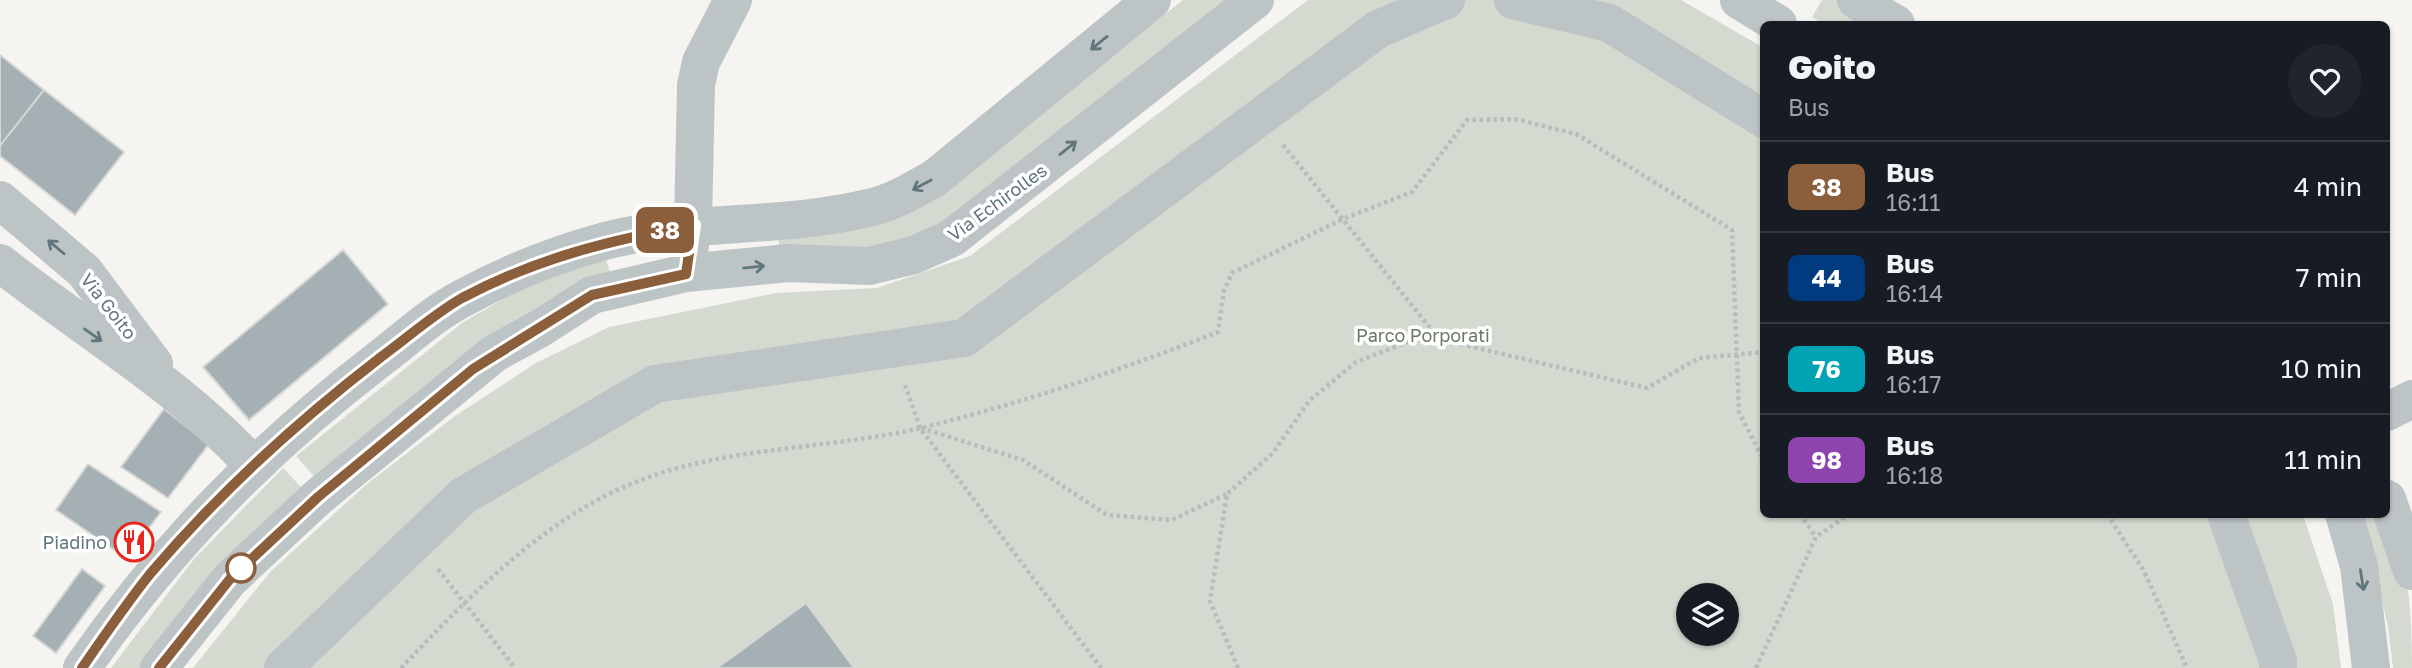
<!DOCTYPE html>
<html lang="en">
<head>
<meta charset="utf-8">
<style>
	body { margin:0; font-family:"Golos Text",sans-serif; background:#20242c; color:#f1f3f6; height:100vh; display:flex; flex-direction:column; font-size:26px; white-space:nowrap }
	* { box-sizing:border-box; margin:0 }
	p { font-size:23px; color:#9ea1a6 }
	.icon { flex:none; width:38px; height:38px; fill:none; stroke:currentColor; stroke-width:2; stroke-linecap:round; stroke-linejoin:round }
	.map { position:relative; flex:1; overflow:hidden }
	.panel { position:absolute; left:1760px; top:21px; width:630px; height:497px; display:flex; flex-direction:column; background:#171b24; border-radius:10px; box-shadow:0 2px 5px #0004 }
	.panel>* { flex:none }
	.badge { padding:0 14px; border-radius:10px; font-size:24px; line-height:46px }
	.controls { position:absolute; left:1676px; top:583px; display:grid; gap:14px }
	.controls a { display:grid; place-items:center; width:63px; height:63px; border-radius:50%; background:#171b24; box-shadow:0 2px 5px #0004; font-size:35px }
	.map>.badge { position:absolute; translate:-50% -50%; box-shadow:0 0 0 4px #fff }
	.round { display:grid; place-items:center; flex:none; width:74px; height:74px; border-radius:37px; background:#20242c }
	.head { display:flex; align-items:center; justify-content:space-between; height:119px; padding:0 28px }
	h1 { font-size:33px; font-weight:800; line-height:52px }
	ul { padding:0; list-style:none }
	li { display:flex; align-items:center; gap:21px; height:91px; padding:0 28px; border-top:2px solid #363941 }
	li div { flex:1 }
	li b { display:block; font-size:26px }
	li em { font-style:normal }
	li .badge { min-width:77px; font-weight:700; text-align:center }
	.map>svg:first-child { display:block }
	.green { fill:#d5dad0; fill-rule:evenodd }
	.building { fill:#a4b0b3; stroke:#d6d6d4; stroke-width:2 }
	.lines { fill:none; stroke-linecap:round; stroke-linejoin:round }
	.path { stroke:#b7bcbd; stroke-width:4.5; stroke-dasharray:3.5 3.5; stroke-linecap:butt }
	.minor { stroke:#bdc4c6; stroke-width:38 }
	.oneway { stroke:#5f767d }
	.line-casing { stroke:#fff; stroke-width:16 }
	.line { stroke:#8b5e3c; stroke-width:10 }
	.stop-dot { fill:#fff; stroke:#8b5e3c; stroke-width:3.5 }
	.labels { text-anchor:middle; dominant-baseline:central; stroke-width:7; stroke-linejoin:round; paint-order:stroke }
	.street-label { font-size:18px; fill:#5f767d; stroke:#fff }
	.park-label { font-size:18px; fill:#6b7a62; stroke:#fff }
	.poi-label { font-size:18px; fill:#5f767d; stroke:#fff; text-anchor:end }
</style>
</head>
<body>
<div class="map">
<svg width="2412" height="668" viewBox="0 0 2412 668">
	<rect width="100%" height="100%" fill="#f5f4f1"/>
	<g class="green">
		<polygon points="1183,0 1229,0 960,214 900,243 780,257 778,228 866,221 1118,51"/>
		<path d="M1308,0H1681L1764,48V514L2303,515L2333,604L2341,668H193L270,572L367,484L455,416L536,363L609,327L776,293L877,288L970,256ZM1689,595H1727V634H1689Z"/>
		<polygon points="1822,0 1838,0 1878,24 1824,24 1812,17"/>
		<polygon points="605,254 612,281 316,479 296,456 462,323 541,277"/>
		<polygon points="283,468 304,490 142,668 111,668 194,559"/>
		<path d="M2363,515H2387C2409,569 2412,610 2412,668H2393L2388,627Z"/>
	</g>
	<g class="building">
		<polygon points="0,55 44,90 0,146"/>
		<polygon points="44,90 124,152 75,215 0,156 0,146"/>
		<polygon points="343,250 388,304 249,420 203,367"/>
		<polygon points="164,409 209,444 168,498 121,467"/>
		<polygon points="88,464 161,512 126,558 56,510"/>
		<polygon points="82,569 105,586 56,653 33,636"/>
		<polygon points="806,603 854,668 717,668"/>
	</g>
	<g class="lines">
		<g class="path">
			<polyline points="1283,145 1439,339"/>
			<polyline points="905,385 920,428 1101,668"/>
			<polyline points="921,428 1023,460 1107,515 1172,520 1227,494"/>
			<polyline points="1800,514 1816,537"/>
			<polyline points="2107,514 2144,571 2187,668"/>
			<polyline points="438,569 515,668"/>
			<path d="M401,668C467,599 541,521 631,484C722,446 826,450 921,428C1022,403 1121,370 1218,332L1224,290L1232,273L1343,219L1412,192L1467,120L1515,119L1576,134L1732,230L1739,412L1764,461"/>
			<polyline points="1238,668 1210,601 1227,494 1273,453 1309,401 1356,362 1410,341 1439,339 1647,388 1699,358 1764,352"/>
			<polyline points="1756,668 1816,537 1849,514"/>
		</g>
		<g class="minor">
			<polyline points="1513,0 1609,23 1764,119"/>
			<polyline points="1739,0 1778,24"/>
			<polyline points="1856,0 1896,24"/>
			<polyline points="0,200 84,271 154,364"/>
			<polyline points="689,251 693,225 696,85 701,62 733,0"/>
			<path d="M0,263C85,330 181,386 254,466"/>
			<polyline points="2387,412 2412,399"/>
			<polyline points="2387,499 2412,571"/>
			<polyline points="2226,514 2278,661 2278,668"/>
			<polyline points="2344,514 2359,566 2371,668"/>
			<path d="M82,668C167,546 263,448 382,357C408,337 434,313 463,298C507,274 557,254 605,241C691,219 781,229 868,208C892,203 914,190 935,178L1152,0"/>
			<polyline points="159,668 230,579 318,497 495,353 539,329 592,295 686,273 788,263 869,266 914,255 952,238 1255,0"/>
			<polyline points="283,668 463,496 655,384 964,338 1378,29 1446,0"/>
		</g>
	</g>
	<defs><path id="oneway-shaft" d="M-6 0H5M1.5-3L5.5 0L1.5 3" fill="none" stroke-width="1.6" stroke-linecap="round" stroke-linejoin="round" transform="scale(1.75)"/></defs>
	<g class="oneway">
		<use href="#oneway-shaft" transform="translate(1099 43) rotate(141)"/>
		<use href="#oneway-shaft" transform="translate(1068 148) rotate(-39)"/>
		<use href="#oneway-shaft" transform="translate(922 185) rotate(152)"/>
		<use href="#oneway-shaft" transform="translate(56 247) rotate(-140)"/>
		<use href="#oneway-shaft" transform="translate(754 267) rotate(-6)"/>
		<use href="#oneway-shaft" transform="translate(93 335) rotate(35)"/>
		<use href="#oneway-shaft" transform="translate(2362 580) rotate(81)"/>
	</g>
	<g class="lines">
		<defs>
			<path id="line" d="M82,668C104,636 126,604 150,574C218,494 298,421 381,357C407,338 434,314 462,298C537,258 611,240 693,225L686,274L592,295L473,369L318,497L230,579L159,668"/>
		</defs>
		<use href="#line" class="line-casing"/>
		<use href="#line" class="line"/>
	</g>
	<defs>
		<symbol id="restaurant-ring" viewBox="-11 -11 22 22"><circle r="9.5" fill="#fff" stroke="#ea271c" stroke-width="1.5"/><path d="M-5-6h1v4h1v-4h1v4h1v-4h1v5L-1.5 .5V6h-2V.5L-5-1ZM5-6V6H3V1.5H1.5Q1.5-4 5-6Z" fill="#ea271c"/></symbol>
	</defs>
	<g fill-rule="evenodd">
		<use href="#restaurant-ring" x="112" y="520" width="44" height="44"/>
	</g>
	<circle class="stop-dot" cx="241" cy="568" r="14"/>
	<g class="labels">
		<g class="street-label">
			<text transform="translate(997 202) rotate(-36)">Via Echirolles</text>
			<text transform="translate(109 306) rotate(52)">Via Goito</text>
		</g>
		<g class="park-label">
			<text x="1423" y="335">Parco Porporati</text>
		</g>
		<g class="poi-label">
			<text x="107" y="542">Piadino</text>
		</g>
	</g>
</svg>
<div class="controls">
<a><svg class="icon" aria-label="layers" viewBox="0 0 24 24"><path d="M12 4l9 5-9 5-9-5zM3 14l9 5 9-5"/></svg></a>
</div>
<b class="badge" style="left:665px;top:230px;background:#8b5e3c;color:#fff">38</b>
<section class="panel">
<div class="head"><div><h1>Goito</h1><p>Bus</p></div><a class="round"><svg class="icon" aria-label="heart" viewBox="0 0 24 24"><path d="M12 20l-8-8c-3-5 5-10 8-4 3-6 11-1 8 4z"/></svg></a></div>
<ul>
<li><span class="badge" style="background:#8b5e3c;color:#fff">38</span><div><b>Bus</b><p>16:11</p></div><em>4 min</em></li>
<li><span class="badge" style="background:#003b80;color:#fff">44</span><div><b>Bus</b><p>16:14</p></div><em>7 min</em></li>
<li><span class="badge" style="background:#00a3b4;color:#fff">76</span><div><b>Bus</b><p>16:17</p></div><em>10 min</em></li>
<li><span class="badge" style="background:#8e44ad;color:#fff">98</span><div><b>Bus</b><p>16:18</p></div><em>11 min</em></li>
</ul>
</section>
</div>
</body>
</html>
